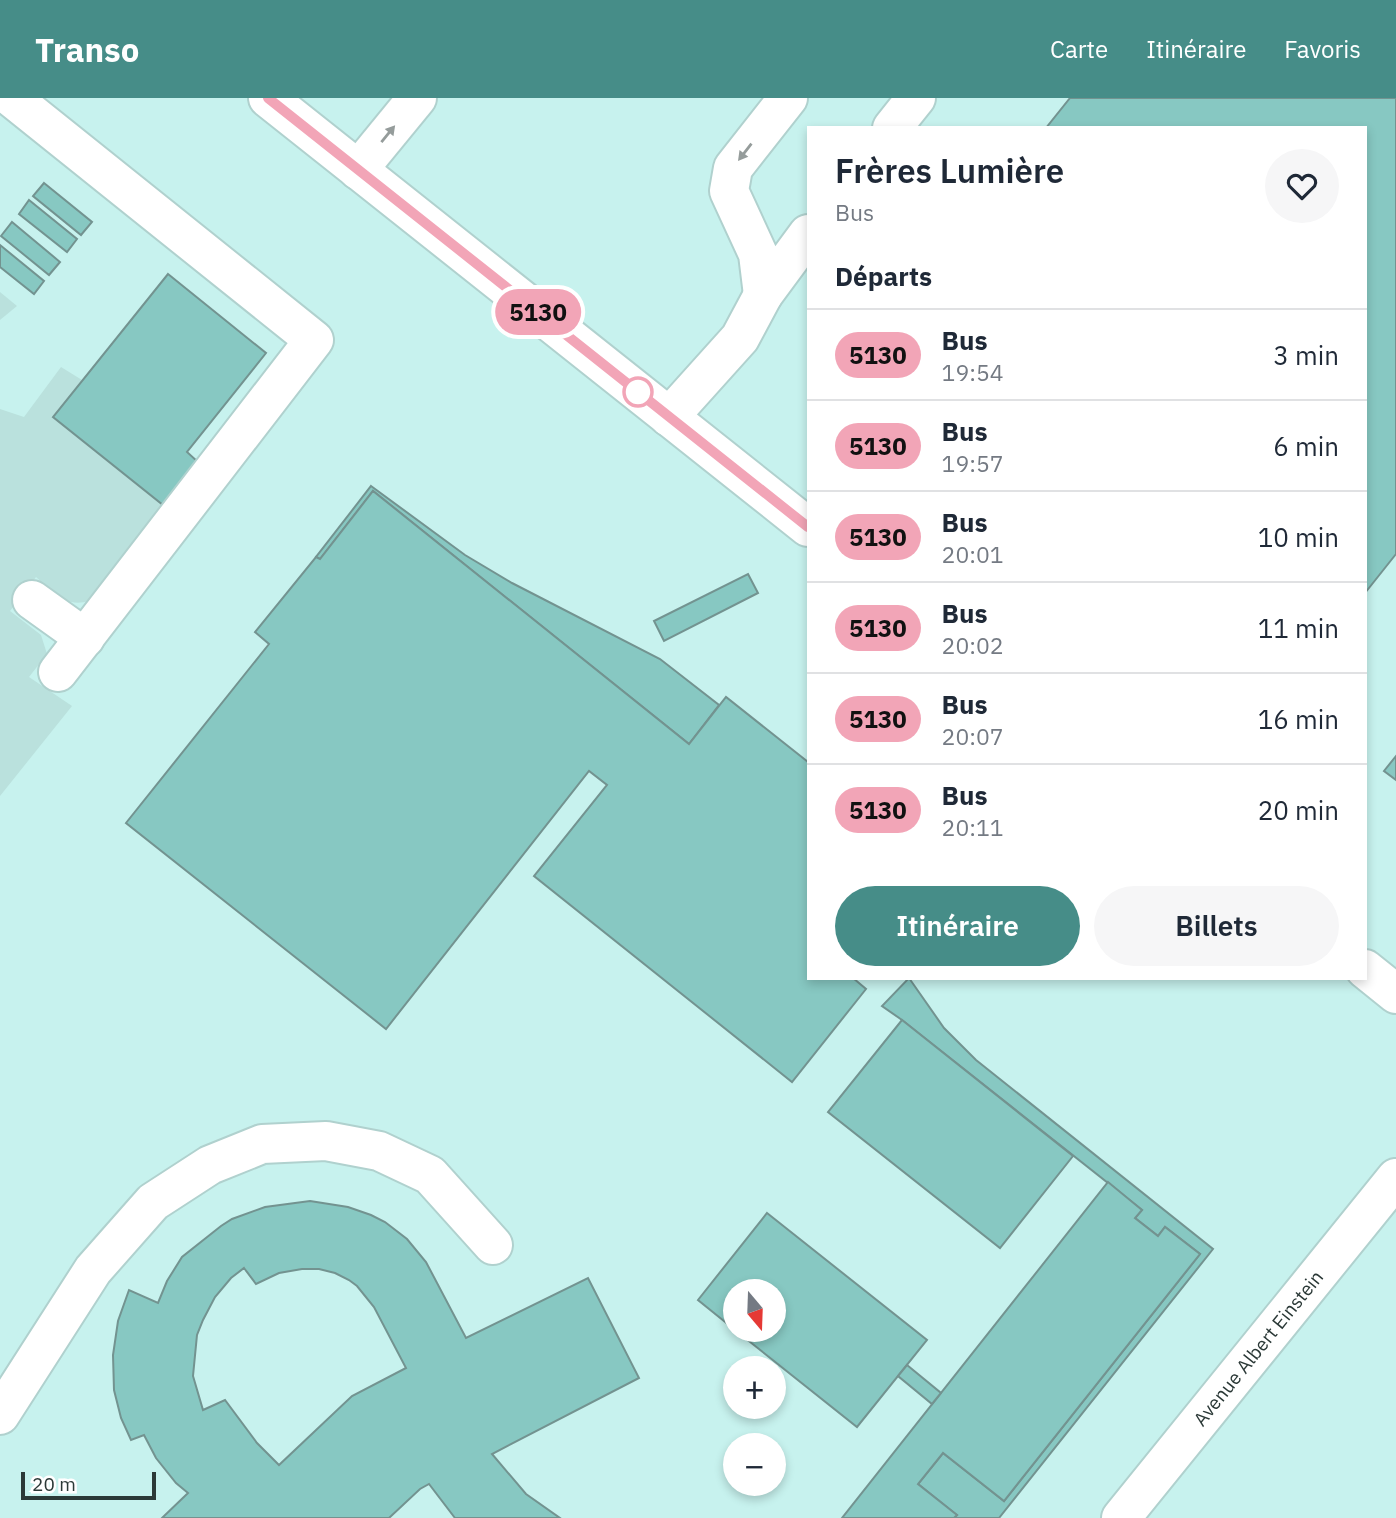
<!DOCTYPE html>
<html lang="fr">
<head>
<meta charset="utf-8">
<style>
	body { margin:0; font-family:"IBM Plex Sans",sans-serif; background:#f6f6f7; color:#1f2937; height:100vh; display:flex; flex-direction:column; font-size:26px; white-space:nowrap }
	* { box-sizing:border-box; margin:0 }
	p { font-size:23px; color:#747a83 }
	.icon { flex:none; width:38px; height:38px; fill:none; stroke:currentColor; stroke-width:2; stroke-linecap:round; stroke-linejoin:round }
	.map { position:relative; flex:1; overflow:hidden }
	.details { position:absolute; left:807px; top:28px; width:560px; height:854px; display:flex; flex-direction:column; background:#fff; border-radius:0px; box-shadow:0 4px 10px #0003 }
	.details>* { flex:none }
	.badge { padding:0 14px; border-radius:23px; font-size:24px; line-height:46px }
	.needle { width:46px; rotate:161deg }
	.tools { position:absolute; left:723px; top:1181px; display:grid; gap:14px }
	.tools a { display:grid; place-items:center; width:63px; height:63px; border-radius:50%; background:#fff; box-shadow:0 4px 10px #0003; font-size:35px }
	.scale { position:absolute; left:21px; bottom:18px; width:135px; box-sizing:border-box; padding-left:7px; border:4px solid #2b3937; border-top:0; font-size:19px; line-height:24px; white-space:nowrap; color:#2b3937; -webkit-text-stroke:5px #fff; paint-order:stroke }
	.map>.badge { position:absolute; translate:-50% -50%; box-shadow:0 0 0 4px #fff }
	h2 { padding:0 28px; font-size:26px; line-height:63px }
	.round { display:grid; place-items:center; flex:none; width:74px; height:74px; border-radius:37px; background:#f6f6f7 }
	.head { display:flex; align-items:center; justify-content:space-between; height:119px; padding:0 28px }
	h1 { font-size:33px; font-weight:600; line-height:52px }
	.action { display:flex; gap:14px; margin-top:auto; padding:14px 28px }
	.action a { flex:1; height:80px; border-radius:42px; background:#468d88; color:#fff; font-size:28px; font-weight:600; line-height:80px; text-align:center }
	.action a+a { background:#f6f6f7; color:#1f2937 }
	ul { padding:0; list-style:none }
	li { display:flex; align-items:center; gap:21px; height:91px; padding:0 28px; border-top:2px solid #e0e1e3 }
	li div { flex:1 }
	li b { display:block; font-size:26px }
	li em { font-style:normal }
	li .badge { min-width:77px; font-weight:700; text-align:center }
	header { display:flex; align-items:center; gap:42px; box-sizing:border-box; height:98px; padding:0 35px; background:#468d88; color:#fff }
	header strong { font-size:33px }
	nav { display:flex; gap:38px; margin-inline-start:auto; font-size:24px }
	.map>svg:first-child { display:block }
	.built { fill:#c7f2ee; fill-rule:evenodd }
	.green { fill:#bae1dd }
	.building { fill:#87c8c2; stroke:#739390; stroke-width:2; fill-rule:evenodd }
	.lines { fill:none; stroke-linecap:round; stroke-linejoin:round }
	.minor-casing { stroke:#b0d1ce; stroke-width:42 }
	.minor { stroke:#fff; stroke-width:38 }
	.oneway { fill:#959c9b }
	.line-casing { stroke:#fff; stroke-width:16 }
	.line { stroke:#f2a5b7; stroke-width:10 }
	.stop-dot { fill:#fff; stroke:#f2a5b7; stroke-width:3.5 }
	.labels { text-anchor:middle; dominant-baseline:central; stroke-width:6; stroke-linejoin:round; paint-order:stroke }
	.street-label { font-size:19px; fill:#2b3937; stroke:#fff }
</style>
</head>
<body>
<header>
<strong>Transo</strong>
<nav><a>Carte</a><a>Itinéraire</a><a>Favoris</a></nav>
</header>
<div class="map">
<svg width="1396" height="1420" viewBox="0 0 1396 1420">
	<rect width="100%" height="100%" fill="#dcfffb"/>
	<path class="built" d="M0,0H1396V1420H0ZM808,30H1365V880H808ZM735,1194H774V1232H735ZM735,1270H774V1309H735ZM735,1348H774V1386H735Z"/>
	<g class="green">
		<polygon points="0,194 17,208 0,222"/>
		<path d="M61,269L82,282L54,318L163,407L89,503C65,510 52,494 36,479L10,513L41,537L47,556L29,579L72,608L0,698V311L24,319Z"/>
	</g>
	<g class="building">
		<polygon points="1070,0 1396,0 1396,456 1365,495 1365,30 1046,30"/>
		<polygon points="44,85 92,124 81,137 33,98"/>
		<polygon points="29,102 77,141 67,154 19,116"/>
		<polygon points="12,124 60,164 49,177 1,138"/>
		<polygon points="0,147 44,183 34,196 0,169"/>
		<polygon points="168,176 266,255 187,354 198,364 163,407 53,319"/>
		<polygon points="371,388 465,457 512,485 660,561 719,607 689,646 373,393 320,461 316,459"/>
		<polygon points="373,393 689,646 726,599 808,664 808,880 853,880 866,891 792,984 534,778 607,687 589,673 386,931 126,725 269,546 255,534 316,459 320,461"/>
		<polygon points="748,476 758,495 664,543 654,523"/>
		<polygon points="1396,658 1396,682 1384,673"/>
		<polygon points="909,880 944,930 976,962 1213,1151 999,1420 954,1420 957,1417 918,1386 943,1355 1004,1403 1200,1156 1165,1129 1158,1138 1135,1120 1142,1112 902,922 882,908"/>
		<polygon points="902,922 1073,1058 1000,1150 828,1014"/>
		<polygon points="1108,1084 1142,1112 1135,1120 1158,1138 1165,1129 1200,1156 1004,1403 943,1355 918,1386 957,1417 954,1420 842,1420"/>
		<path d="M310,1103L348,1109L371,1117L385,1124L407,1141L426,1164L466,1240L588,1180L639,1280L492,1356L526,1396L560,1420H455L429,1386L420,1391L389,1420H162L188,1395L176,1385L156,1360L144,1337L131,1342L121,1320L114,1292L113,1257L118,1223L129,1192L158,1205L167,1183L182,1159L221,1128L232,1121L265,1109ZM244,1170L256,1186L279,1175L302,1171H319L335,1175L349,1182L357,1188L374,1209L406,1270L352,1298L279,1367L257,1345L225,1302L203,1312L193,1278L197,1237L203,1222L215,1199L231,1180Z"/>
		<polygon points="767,1115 927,1242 857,1329 735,1232 774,1232 774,1194 735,1194 735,1232 698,1202"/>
		<polygon points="907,1267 941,1295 932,1306 898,1278"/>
	</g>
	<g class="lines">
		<defs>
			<g id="minor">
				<polyline points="12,0 314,242 58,574"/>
				<polyline points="268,0 808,429"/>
				<polyline points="788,0 733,70 729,93 758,156 763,197 808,136"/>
				<polyline points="892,30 916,0"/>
				<polyline points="358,72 417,0"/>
				<polyline points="669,319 740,240 763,197"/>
				<polyline points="32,502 85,540"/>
				<polyline points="1365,871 1396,896"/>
				<polyline points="0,1317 93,1172 153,1104 210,1067 262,1046 326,1043 379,1053 430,1077 493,1147"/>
				<polyline points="1121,1420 1396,1080"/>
			</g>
		</defs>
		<use href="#minor" class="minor-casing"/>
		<use href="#minor" class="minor"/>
	</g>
	<defs><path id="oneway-solid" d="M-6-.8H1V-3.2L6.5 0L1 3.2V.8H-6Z" transform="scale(1.75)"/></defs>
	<g class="oneway">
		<use href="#oneway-solid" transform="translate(388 36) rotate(-51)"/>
		<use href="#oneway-solid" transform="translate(745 54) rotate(128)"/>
	</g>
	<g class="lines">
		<defs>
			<polyline id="line" points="268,0 808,429"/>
		</defs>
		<use href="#line" class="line-casing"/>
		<use href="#line" class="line"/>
	</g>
	<circle class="stop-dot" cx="638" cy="294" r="14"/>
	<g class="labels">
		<g class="street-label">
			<text transform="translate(1258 1250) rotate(-51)">Avenue Albert Einstein</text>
		</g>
	</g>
</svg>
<div class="tools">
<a><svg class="needle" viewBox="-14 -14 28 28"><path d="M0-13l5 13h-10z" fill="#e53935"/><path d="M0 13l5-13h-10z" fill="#747a83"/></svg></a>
<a>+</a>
<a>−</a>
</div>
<div class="scale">20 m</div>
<b class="badge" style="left:538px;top:214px;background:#f2a5b7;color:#111">5130</b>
<section class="details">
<div class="head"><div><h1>Frères Lumière</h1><p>Bus</p></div><a class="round"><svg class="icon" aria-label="heart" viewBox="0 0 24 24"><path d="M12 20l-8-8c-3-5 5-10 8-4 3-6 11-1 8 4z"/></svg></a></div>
<h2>Départs</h2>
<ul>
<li><span class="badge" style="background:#f2a5b7;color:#111">5130</span><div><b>Bus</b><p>19:54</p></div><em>3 min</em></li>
<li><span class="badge" style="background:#f2a5b7;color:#111">5130</span><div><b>Bus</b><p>19:57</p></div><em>6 min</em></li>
<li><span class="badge" style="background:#f2a5b7;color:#111">5130</span><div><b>Bus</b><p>20:01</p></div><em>10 min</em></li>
<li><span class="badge" style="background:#f2a5b7;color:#111">5130</span><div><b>Bus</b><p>20:02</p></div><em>11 min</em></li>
<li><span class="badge" style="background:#f2a5b7;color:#111">5130</span><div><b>Bus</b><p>20:07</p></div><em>16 min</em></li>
<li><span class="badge" style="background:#f2a5b7;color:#111">5130</span><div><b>Bus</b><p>20:11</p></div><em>20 min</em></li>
</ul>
<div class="action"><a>Itinéraire</a><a>Billets</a></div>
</section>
</div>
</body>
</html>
